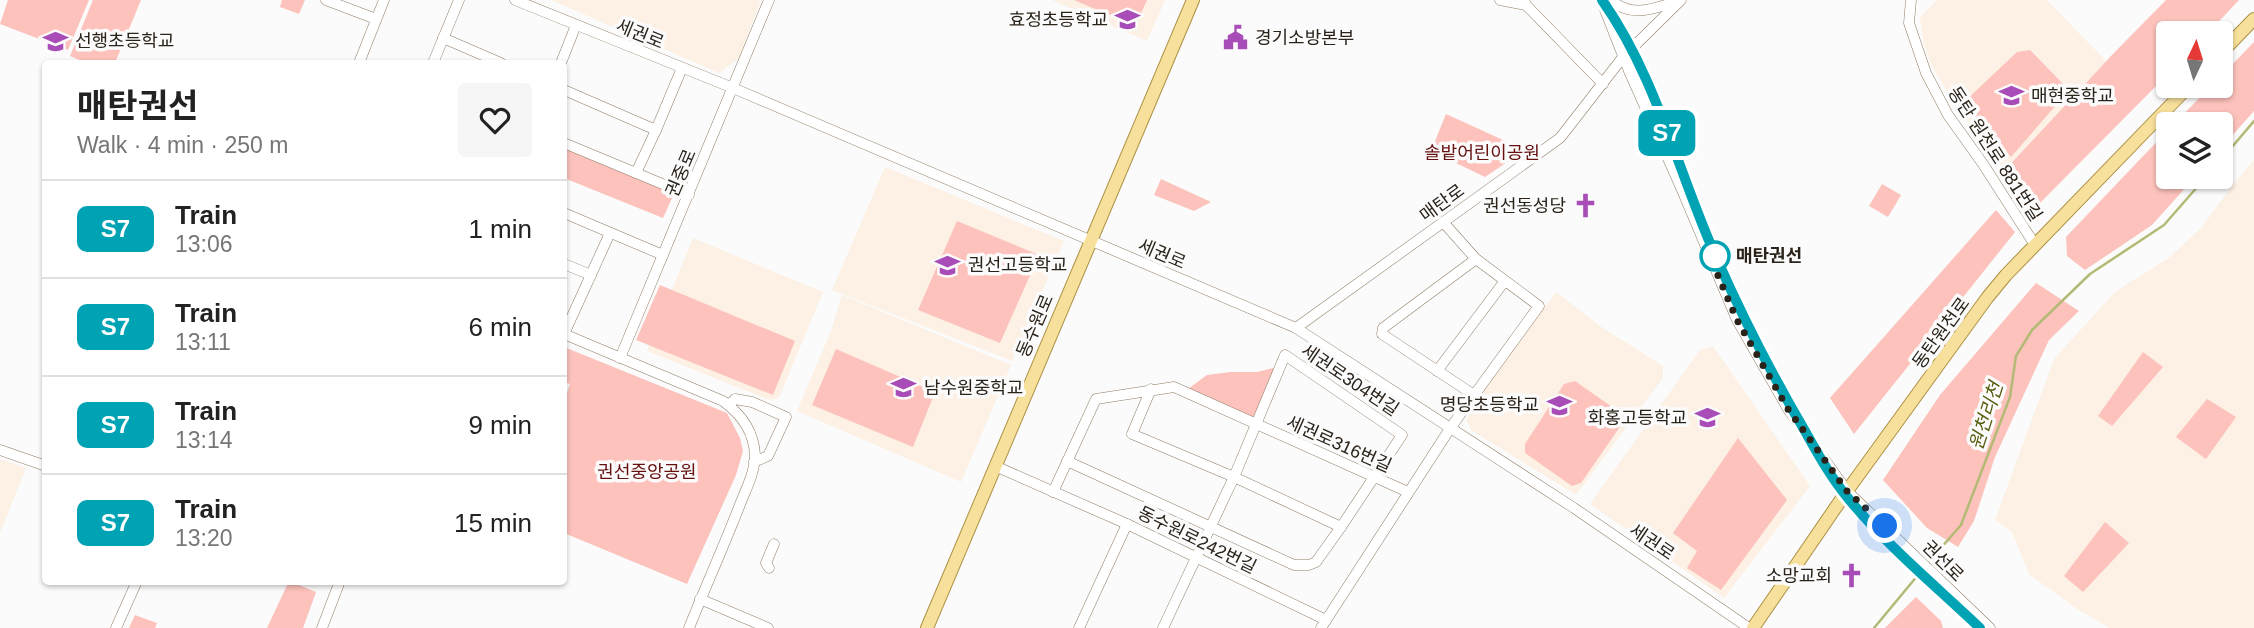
<!DOCTYPE html>
<html lang="en">
<head>
<meta charset="utf-8">
<style>
	body { margin:0; font-family:Helvetica,"Noto Sans KR",sans-serif; background:#f6f6f6; color:#222; height:100vh; display:flex; flex-direction:column; font-size:26px; white-space:nowrap }
	* { box-sizing:border-box; margin:0 }
	p { font-size:23px; color:#767676 }
	.icon { flex:none; width:38px; height:38px; fill:none; stroke:currentColor; stroke-width:2; stroke-linecap:round; stroke-linejoin:round }
	.map { position:relative; flex:1; overflow:hidden }
	.sheet { position:absolute; left:42px; top:60px; width:525px; height:525px; display:flex; flex-direction:column; background:#fff; border-radius:7px; box-shadow:0 2px 5px #0004 }
	.sheet>* { flex:none }
	.badge { padding:0 14px; border-radius:10px; font-size:24px; line-height:46px }
	.needle { width:46px; rotate:4deg }
	.controls { position:absolute; left:2156px; top:21px; display:grid; gap:14px }
	.controls a { display:grid; place-items:center; width:77px; height:77px; border-radius:7px; background:#fff; box-shadow:0 2px 5px #0004; font-size:35px }
	.you { position:absolute; width:35px; height:35px; margin:-18px; border:5px solid #fff; border-radius:50%; background:#1a73e8; box-shadow:0 0 0 10px #1a73e833 }
	.map>.badge { position:absolute; translate:-50% -50%; box-shadow:0 0 0 4px #fff }
	.round { display:grid; place-items:center; flex:none; width:74px; height:74px; border-radius:7px; background:#f6f6f6 }
	.summary { display:flex; align-items:center; justify-content:space-between; height:119px; padding:0 35px }
	h1 { font-size:33px; font-weight:700; line-height:52px }
	ul { padding:0; list-style:none }
	li { display:flex; align-items:center; gap:21px; height:98px; padding:0 35px; border-top:2px solid #e0e0e0 }
	li div { flex:1 }
	li b { display:block; font-size:26px }
	li em { font-style:normal }
	li .badge { min-width:77px; font-weight:700; text-align:center }
	.map>svg:first-child { display:block }
	.built { fill:#fcf1e4 }
	.green { fill:#fcc2bb }
	.lines { fill:none; stroke-linecap:round; stroke-linejoin:round }
	.stream { stroke:#b4ba76; stroke-width:2.5 }
	.minor-casing { stroke:#917c65; stroke-width:11 }
	.major-casing { stroke:#ac9043; stroke-width:14 }
	.minor { stroke:#fff; stroke-width:10 }
	.major { stroke:#f7e09b; stroke-width:12 }
	.line-casing { stroke:#fff; stroke-width:16 }
	.line { stroke:#00a3b4; stroke-width:10 }
	.walk { stroke:#2b231a; stroke-width:7; stroke-dasharray:0 12.6 }
	.stop-dot { fill:#fff; stroke:#00a3b4; stroke-width:3.5 }
	.labels { text-anchor:middle; dominant-baseline:central; stroke-width:7; stroke-linejoin:round; paint-order:stroke }
	.poi-label { font-size:18px; fill:#2b231a; stroke:#fbfbfb; text-anchor:end }
	.street-label { font-size:18px; fill:#2b231a; stroke:#fbfbfb }
	.park-label { font-size:18px; fill:#661010; stroke:#fbfbfb }
	.stop-label { font-size:18px; font-weight:bold; fill:#2b231a; stroke:#fbfbfb; text-anchor:start }
	.water-label { font-size:19px; font-style:italic; fill:#585c0d; stroke:#fbfbfb }
</style>
</head>
<body>
<div class="map">
<svg width="2254" height="628" viewBox="0 0 2254 628">
	<rect width="100%" height="100%" fill="#fbfbfb"/>
	<g class="built">
		<polygon points="551,0 761,0 739,58 719,73"/>
		<polygon points="1052,0 1165,0 1147,41"/>
		<polygon points="1937,0 2047,0 2106,61 2005,170 1955,106 1930,62 1923,40 1920,17"/>
		<polygon points="2254,160 2254,628 2110,628 2077,609 2029,574 2012,532 1995,520 2054,359 2116,291 2169,258 2202,227 2231,187"/>
		<polygon points="885,167 1064,241 1012,361 832,290"/>
		<polygon points="693,238 823,292 779,398 769,400 647,351"/>
		<polygon points="1556,292 1600,326 1663,366 1663,378 1576,495 1471,430 1466,419 1483,391"/>
		<polygon points="842,295 1011,365 961,482 797,411 831,331"/>
		<polygon points="1713,346 1810,486 1724,598 1590,504 1700,350"/>
		<polygon points="0,459 26,468 0,533"/>
	</g>
	<g class="green">
		<polygon points="8,0 89,0 68,50 0,24"/>
		<polygon points="93,0 141,0 115,63 87,63 70,56"/>
		<polygon points="282,0 305,0 299,14 280,7"/>
		<polygon points="1074,0 1147,0 1135,26"/>
		<polygon points="2166,0 2239,0 2208,33 2168,33 2168,74 2034,209 2005,170 2111,56"/>
		<polygon points="2254,42 2254,111 2221,148 2221,124 2174,124 2211,86 2221,86 2221,76"/>
		<polygon points="2030,50 2069,90 2011,157 1966,110 1963,103 2017,52"/>
		<polygon points="1446,114 1525,150 1485,177 1431,151"/>
		<polygon points="2168,130 2168,177 2195,177 2152,225 2085,270 2067,256 2066,237"/>
		<polygon points="564,145 670,190 672,198 663,218 564,178"/>
		<polygon points="1161,179 1211,202 1194,211 1154,195"/>
		<polygon points="1882,184 1901,195 1888,217 1869,206"/>
		<polygon points="1996,210 2015,232 1854,434 1830,398"/>
		<polygon points="957,221 1039,255 1000,343 918,310"/>
		<polygon points="2036,283 2079,311 2049,340 1995,457 1974,521 1958,547 1927,528 1883,480 1940,395"/>
		<polygon points="660,285 795,341 773,395 636,340"/>
		<polygon points="564,347 727,413 740,438 743,451 736,475 687,584 564,533 564,401 570,384 564,382"/>
		<polygon points="836,349 935,392 913,447 812,405"/>
		<polygon points="2143,352 2163,367 2112,426 2098,416"/>
		<polygon points="1277,367 1254,422 1185,391 1207,375 1230,372 1257,372"/>
		<polygon points="1575,381 1622,414 1624,421 1581,483 1572,486 1525,453 1525,444 1564,384"/>
		<polygon points="2207,399 2236,417 2206,459 2176,437"/>
		<polygon points="1738,438 1787,500 1721,590 1687,568 1697,551 1673,533"/>
		<polygon points="2105,522 2129,543 2083,592 2064,576"/>
		<polygon points="289,581 316,592 303,628 267,628"/>
		<polygon points="1916,597 1941,621 1943,628 1885,628"/>
		<polygon points="135,615 157,623 155,628 129,628"/>
	</g>
	<g class="lines">
		<g class="stream">
			<polyline points="2221,160 2254,121"/>
			<polyline points="1927,564 1961,525 2010,397 2016,356 2032,330 2090,274 2164,225 2206,177"/>
			<polyline points="1874,628 1923,569"/>
		</g>
		<defs>
			<g id="minor">
				<polyline points="326,0 376,19"/>
				<polyline points="515,0 733,88 1296,328 1574,508 1749,628"/>
				<polyline points="1500,0 1526,5"/>
				<polyline points="1524,0 1526,5 1603,84"/>
				<polyline points="1601,0 1629,71 1682,190 1737,320 1788,409 1847,491 1990,628"/>
				<path d="M1611,0C1633,19 1654,8 1679,1"/>
				<polyline points="1911,0 1909,23 1926,73 1948,115 1983,164 2035,245"/>
				<polyline points="443,38 501,63"/>
				<polyline points="359,63 384,0"/>
				<polyline points="433,63 459,0"/>
				<polyline points="561,63 576,25"/>
				<polyline points="564,90 656,130 636,173"/>
				<polyline points="656,130 682,68"/>
				<polyline points="564,143 689,195"/>
				<polyline points="564,213 663,255"/>
				<polyline points="564,264 591,275"/>
				<polyline points="1296,328 1560,138 1623,57 1681,0"/>
				<path d="M564,334L723,401C741,414 754,432 755,455C755,473 745,491 739,507C723,548 705,588 689,628"/>
				<polyline points="564,334 610,233"/>
				<polyline points="620,358 769,0"/>
				<polyline points="1437,371 1504,282"/>
				<polyline points="1151,389 1132,434 1234,477 1341,527 1402,435 1285,355 1234,477 1163,628"/>
				<polyline points="1474,395 1382,334 1383,328 1476,259"/>
				<polyline points="729,405 735,399 752,402 786,417 768,456 754,462"/>
				<polyline points="0,450 46,466"/>
				<polyline points="1067,461 1294,565 1309,565 1316,562 1341,527"/>
				<polyline points="995,466 1127,524 1326,620"/>
				<polyline points="1053,492 1096,399 1174,387 1408,492"/>
				<polyline points="769,568 766,563 774,544"/>
				<polyline points="700,599 768,628"/>
				<polyline points="116,628 137,581"/>
				<polyline points="322,628 340,581"/>
				<polyline points="1079,628 1127,524"/>
				<polyline points="1321,628 1451,427 1539,306 1476,259 1443,222"/>
			</g>
			<g id="major">
				<polyline points="2221,53 2254,19"/>
				<polyline points="927,628 1193,0"/>
				<polyline points="1753,628 1847,491 1987,298 2006,275 2189,86"/>
			</g>
		</defs>
		<use href="#minor" class="minor-casing"/>
		<use href="#major" class="major-casing"/>
		<use href="#minor" class="minor"/>
		<use href="#major" class="major"/>
	</g>
	<g class="lines">
		<defs>
			<path id="line" d="M1602,0C1656,76 1678,172 1716,257C1742,316 1772,375 1805,431C1818,454 1831,478 1848,498C1887,546 1936,586 1980,628"/>
		</defs>
		<use href="#line" class="line-casing"/>
		<use href="#line" class="line"/>
		<polyline class="walk" points="1715,256 1710,257 1737,320 1788,409 1847,491 1885,526"/>
	</g>
	<defs>
		<symbol id="school-bare" viewBox="-9 -9 18 18"><path d="M0-5L7-2L0 1L-7-2ZM-4 1L0 2.5L4 1V4Q0 6-4 4Z" fill="#a84cb7" stroke="#fbfbfb" stroke-width="2.5" paint-order="stroke"/></symbol>
		<symbol id="civic-bare" viewBox="-9 -9 18 18"><path d="M-.6-6.5H3V-4.5H.6V-3L4-1V1h2V6H-6V1h2V-1L-.6-3ZM-1.2 2.5V6h2.4V2.5Z" fill="#a84cb7" stroke="#fbfbfb" stroke-width="2.5" paint-order="stroke"/></symbol>
		<symbol id="church-bare" viewBox="-9 -9 18 18"><path d="M-1.2-6h2.4v3.5h3.3v2.4h-3.3V6h-2.4V-.1h-3.3v-2.4h3.3Z" fill="#a84cb7" stroke="#fbfbfb" stroke-width="2.5" paint-order="stroke"/></symbol>
	</defs>
	<g fill-rule="evenodd">
		<use href="#school-bare" x="1110" y="2" width="35" height="35"/>
		<use href="#civic-bare" x="1218" y="20" width="35" height="35"/>
		<use href="#school-bare" x="38" y="24" width="35" height="35"/>
		<use href="#school-bare" x="1994" y="78" width="35" height="35"/>
		<use href="#church-bare" x="1568" y="188" width="35" height="35"/>
		<use href="#school-bare" x="930" y="248" width="35" height="35"/>
		<use href="#school-bare" x="886" y="370" width="35" height="35"/>
		<use href="#school-bare" x="1542" y="388" width="35" height="35"/>
		<use href="#school-bare" x="1690" y="400" width="35" height="35"/>
		<use href="#church-bare" x="1834" y="558" width="35" height="35"/>
	</g>
	<circle class="stop-dot" cx="1715" cy="256" r="14"/>
	<g class="labels">
		<g class="poi-label">
			<text x="1108" y="20">효정초등학교</text>
			<text x="1255" y="38" text-anchor="start">경기소방본부</text>
			<text x="75" y="41" text-anchor="start">선행초등학교</text>
			<text x="2031" y="96" text-anchor="start">매현중학교</text>
			<text x="1566" y="206">권선동성당</text>
			<text x="968" y="265" text-anchor="start">권선고등학교</text>
			<text x="924" y="388" text-anchor="start">남수원중학교</text>
			<text x="1539" y="405">명당초등학교</text>
			<text x="1687" y="418">화홍고등학교</text>
			<text x="1832" y="576">소망교회</text>
		</g>
		<g class="street-label">
			<text transform="translate(640 34) rotate(22)">세권로</text>
			<text transform="translate(1995 154) rotate(57)">동탄 원천로 881번길</text>
			<text transform="translate(681 173) rotate(-67)">권중로</text>
			<text transform="translate(1442 203) rotate(-36)">매탄로</text>
			<text transform="translate(1162 254) rotate(23)">세권로</text>
			<text transform="translate(1035 326) rotate(-67)">동수원로</text>
			<text transform="translate(1941 333) rotate(-54)">동탄원천로</text>
			<text transform="translate(1350 380) rotate(34)">세권로304번길</text>
			<text transform="translate(1339 444) rotate(24)">세권로316번길</text>
			<text transform="translate(1197 540) rotate(26)">동수원로242번길</text>
			<text transform="translate(1652 542) rotate(34)">세권로</text>
			<text transform="translate(1943 561) rotate(45)">권선로</text>
		</g>
		<g class="park-label">
			<text x="1482" y="153">솔밭어린이공원</text>
			<text x="647" y="472">권선중앙공원</text>
		</g>
		<g class="stop-label">
			<text x="1736" y="256">매탄권선</text>
		</g>
		<g class="water-label">
			<text transform="translate(1986 416) rotate(-72)">원천리천</text>
		</g>
	</g>
</svg>
<div class="controls">
<a><svg class="needle" viewBox="-14 -14 28 28"><path d="M0-13l5 13h-10z" fill="#e53935"/><path d="M0 13l5-13h-10z" fill="#767676"/></svg></a>
<a><svg class="icon" aria-label="layers" viewBox="0 0 24 24"><path d="M12 4l9 5-9 5-9-5zM3 14l9 5 9-5"/></svg></a>
</div>
<div class="you" style="left:1885px;top:526px"></div>
<b class="badge" style="left:1667px;top:133px;background:#00a3b4;color:#fff">S7</b>
<section class="sheet">
<div class="summary"><div><h1>매탄권선</h1><p>Walk · 4 min · 250 m</p></div><a class="round"><svg class="icon" aria-label="heart" viewBox="0 0 24 24"><path d="M12 20l-8-8c-3-5 5-10 8-4 3-6 11-1 8 4z"/></svg></a></div>
<ul>
<li><span class="badge" style="background:#00a3b4;color:#fff">S7</span><div><b>Train</b><p>13:06</p></div><em>1 min</em></li>
<li><span class="badge" style="background:#00a3b4;color:#fff">S7</span><div><b>Train</b><p>13:11</p></div><em>6 min</em></li>
<li><span class="badge" style="background:#00a3b4;color:#fff">S7</span><div><b>Train</b><p>13:14</p></div><em>9 min</em></li>
<li><span class="badge" style="background:#00a3b4;color:#fff">S7</span><div><b>Train</b><p>13:20</p></div><em>15 min</em></li>
</ul>
</section>
</div>
</body>
</html>
